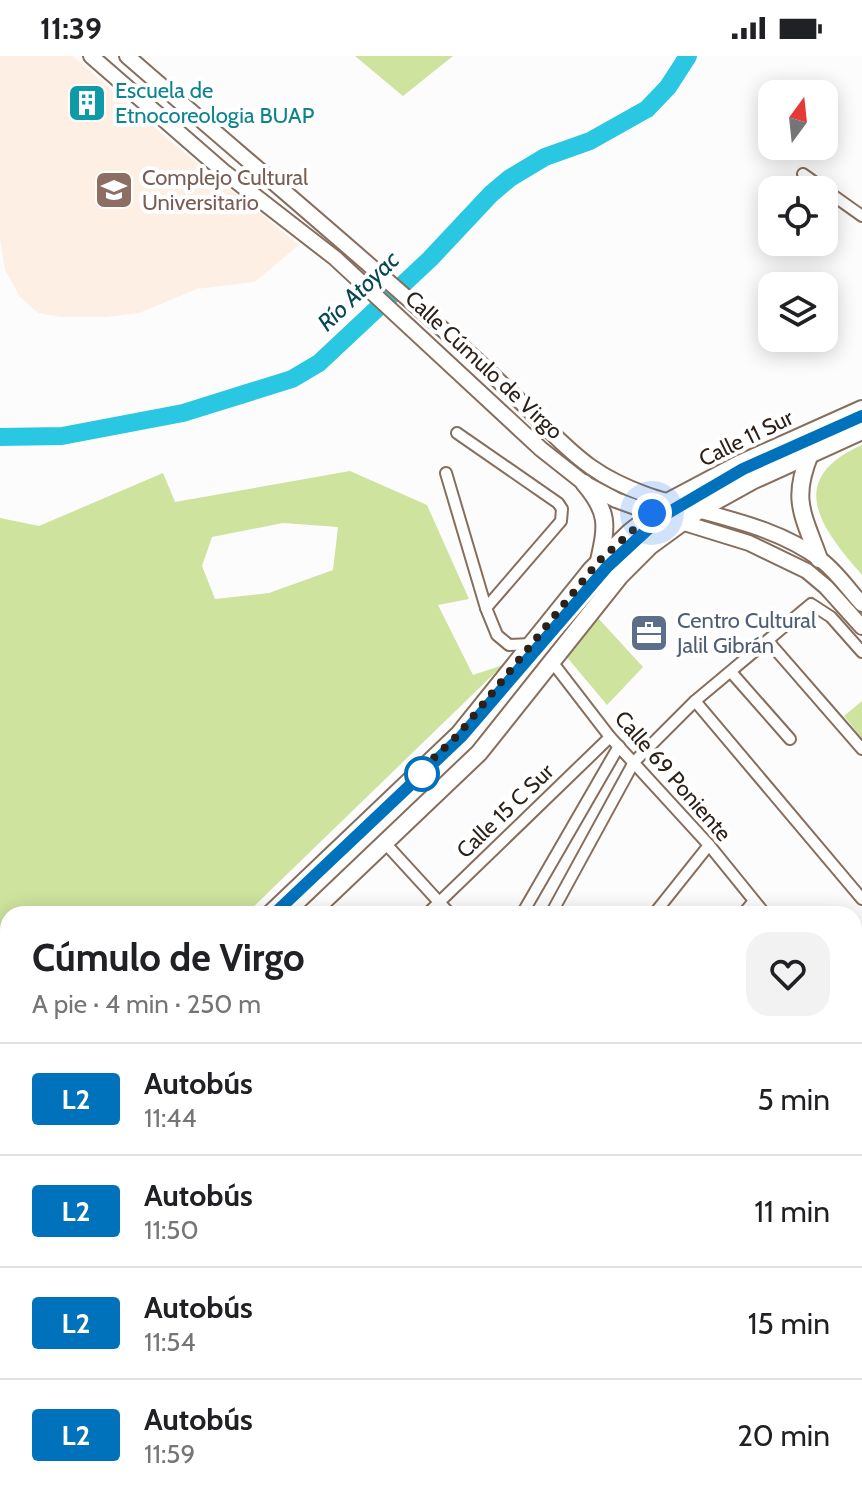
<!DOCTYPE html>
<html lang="es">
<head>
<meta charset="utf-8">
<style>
	body { margin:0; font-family:Cabin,sans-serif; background:#f2f2f2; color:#202124; height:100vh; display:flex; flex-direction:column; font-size:30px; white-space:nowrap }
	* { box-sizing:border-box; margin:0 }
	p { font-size:26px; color:#757577 }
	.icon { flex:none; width:44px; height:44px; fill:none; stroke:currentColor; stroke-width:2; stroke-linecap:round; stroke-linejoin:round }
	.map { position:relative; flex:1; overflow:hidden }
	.panel { position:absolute; left:0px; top:850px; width:862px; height:602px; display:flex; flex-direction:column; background:#fff; border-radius:24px 24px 0 0; box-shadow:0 4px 20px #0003 }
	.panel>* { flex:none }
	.badge { padding:0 16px; border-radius:6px; font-size:28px; line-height:52px }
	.needle { width:52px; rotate:15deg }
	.controls { position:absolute; left:758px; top:24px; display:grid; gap:16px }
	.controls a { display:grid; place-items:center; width:80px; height:80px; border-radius:16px; background:#fff; box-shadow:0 4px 20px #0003; font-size:40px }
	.you { position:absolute; width:40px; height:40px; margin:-20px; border:6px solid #fff; border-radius:50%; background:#1a73e8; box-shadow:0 0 0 12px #1a73e833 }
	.map>.badge { position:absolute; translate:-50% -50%; box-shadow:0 0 0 4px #fff }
	.round { display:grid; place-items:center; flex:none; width:84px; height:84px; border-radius:24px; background:#f2f2f2 }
	.summary { display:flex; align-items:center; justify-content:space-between; height:136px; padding:0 32px }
	h1 { font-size:38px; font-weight:700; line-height:60px }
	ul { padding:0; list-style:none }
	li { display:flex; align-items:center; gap:24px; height:112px; padding:0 32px; border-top:2px solid #e0e0e0 }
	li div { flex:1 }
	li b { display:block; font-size:30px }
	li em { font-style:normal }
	li .badge { min-width:88px; font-weight:700; text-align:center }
	.status { display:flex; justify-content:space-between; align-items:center; height:56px; padding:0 40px; background:#fff; direction:ltr }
	.status svg { height:22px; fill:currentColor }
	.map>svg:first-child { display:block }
	.built { fill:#feefe5 }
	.green { fill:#cde39e; fill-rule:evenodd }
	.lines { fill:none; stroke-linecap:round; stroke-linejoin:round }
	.river { stroke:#2ac7e3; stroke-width:18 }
	.minor-casing { stroke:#876e5c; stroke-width:14 }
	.secondary-casing { stroke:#876e5c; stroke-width:18 }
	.primary-casing { stroke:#876e5c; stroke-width:20 }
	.minor { stroke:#fff; stroke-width:10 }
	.secondary { stroke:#fff; stroke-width:14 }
	.primary { stroke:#fff; stroke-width:16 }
	.line-casing { stroke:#fff; stroke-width:18 }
	.line { stroke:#0072bc; stroke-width:12 }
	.walk { stroke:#2b2119; stroke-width:8; stroke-dasharray:0 14.4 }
	.stop-dot { fill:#fff; stroke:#0072bc; stroke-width:4 }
	.labels { text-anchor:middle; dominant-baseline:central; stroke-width:8; stroke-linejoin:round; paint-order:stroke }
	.culture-label { font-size:22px; fill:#0d838f; stroke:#fff; text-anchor:start }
	.education-label { font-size:22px; fill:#785e54; stroke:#fff; text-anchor:start }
	.street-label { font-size:22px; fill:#2b2119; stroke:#fff }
	.service-label { font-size:22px; fill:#4e5e75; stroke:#fff; text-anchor:start }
	.water-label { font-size:24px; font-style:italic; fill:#054854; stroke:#fff }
</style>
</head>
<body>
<div class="status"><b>11:39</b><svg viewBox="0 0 49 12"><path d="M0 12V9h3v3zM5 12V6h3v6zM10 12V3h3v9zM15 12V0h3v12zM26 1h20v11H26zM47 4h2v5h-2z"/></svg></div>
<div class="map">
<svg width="862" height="1451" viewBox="0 0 862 1451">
	<rect width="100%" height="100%" fill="#fcfcfc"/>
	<polygon class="built" points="0,0 73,0 169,84 299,189 255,226 197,233 139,257 106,261 60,261 38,257 20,241 5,214 0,183"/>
	<g class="green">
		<polygon points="355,0 453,0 403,40"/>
		<path d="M862,389V519C822,473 783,424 862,389Z"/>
		<path d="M350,415L427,449L469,543L438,549L473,619L503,609L246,858H8V1088L0,1096V462L39,470L163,417L175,446ZM283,467L338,471L333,514L269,537L215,543L202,510L212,481Z"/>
		<polygon points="598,562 643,611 607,649 566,600"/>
		<polygon points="862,645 862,682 844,660"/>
	</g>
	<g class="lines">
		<polyline class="river" points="0,381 62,380 183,357 292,323 319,307 430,203 491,138 510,122 545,101 590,85 647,53 668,31 688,0"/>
		<defs>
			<g id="minor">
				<polyline points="803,118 862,160"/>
				<polyline points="457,377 558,447 562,453 561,465 486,552"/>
				<polyline points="446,417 486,552 497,579 509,589 532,588"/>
				<polyline points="768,585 862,693"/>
				<polyline points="553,607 610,681 709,789 765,858"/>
				<polyline points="731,616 790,683"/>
				<polyline points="695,645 862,843"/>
				<polyline points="385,787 450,858"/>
				<polyline points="427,858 610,681"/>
				<polyline points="522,858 619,690"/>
				<polyline points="551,858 634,706 695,645 811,548 831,561 862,596"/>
				<polyline points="654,858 709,789"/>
				<polyline points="743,858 754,845"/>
				<polyline points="854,1110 862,1117"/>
				<polyline points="854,1177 862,1185"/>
				<polyline points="857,1260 862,1264"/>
				<polyline points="0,1268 8,1260"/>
				<polyline points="854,1365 862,1372"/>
				<polyline points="0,1380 8,1373"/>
				<polyline points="854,1403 862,1394"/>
				<polyline points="0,1410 8,1419"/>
				<polyline points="375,1444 381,1451"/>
				<polyline points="647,1444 656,1451"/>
				<polyline points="731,1444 739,1451"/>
				<polyline points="38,1451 46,1444"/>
				<polyline points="185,1451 192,1444"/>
				<polyline points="272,1451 278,1444"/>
				<polyline points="461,1451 467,1444"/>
				<polyline points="812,1451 818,1444"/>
			</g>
			<g id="secondary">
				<polyline points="91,0 223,115 335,202 541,393 584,427 616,444 652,457 749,487 807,515 826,531 862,571"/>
				<path d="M127,0C234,93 342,184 448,278C474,301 499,325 524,349C545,370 566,393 591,411C659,459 753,453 821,504C837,516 848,533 862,548"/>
				<polyline points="854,1058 862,1048"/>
				<polyline points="534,1451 540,1444"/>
			</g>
			<g id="primary">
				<path d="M810,398C791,444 803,458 819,503"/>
				<path d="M584,427C609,456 607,469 599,505"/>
				<polyline points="270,858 459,678 591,514 630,476 669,445 739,408 862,353"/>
				<polyline points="310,858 479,697 620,520 650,490 698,455 752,425 862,375"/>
				<polyline points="0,1116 8,1108"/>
				<polyline points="0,1153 8,1146"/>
			</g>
		</defs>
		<use href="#minor" class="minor-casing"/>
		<use href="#secondary" class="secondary-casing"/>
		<use href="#primary" class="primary-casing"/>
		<use href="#minor" class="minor"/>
		<use href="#secondary" class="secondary"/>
		<use href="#primary" class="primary"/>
	</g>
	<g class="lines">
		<defs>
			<polyline id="line" points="274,858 461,681 607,511 661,461 743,413 862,360"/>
		</defs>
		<use href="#line" class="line-casing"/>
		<use href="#line" class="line"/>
		<polyline class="walk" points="422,718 417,718 459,678 599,505 652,457"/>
	</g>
	<defs>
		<symbol id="building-square" viewBox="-11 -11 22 22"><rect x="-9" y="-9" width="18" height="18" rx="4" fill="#0f9aa8" stroke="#fff"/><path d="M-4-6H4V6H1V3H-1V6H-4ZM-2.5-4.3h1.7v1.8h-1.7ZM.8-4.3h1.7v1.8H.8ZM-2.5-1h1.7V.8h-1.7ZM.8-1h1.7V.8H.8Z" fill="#fff"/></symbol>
		<symbol id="university-square" viewBox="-11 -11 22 22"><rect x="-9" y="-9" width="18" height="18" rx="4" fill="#8d6e63" stroke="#fff"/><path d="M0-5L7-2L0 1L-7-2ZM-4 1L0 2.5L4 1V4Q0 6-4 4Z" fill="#fff"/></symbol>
		<symbol id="office-square" viewBox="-11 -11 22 22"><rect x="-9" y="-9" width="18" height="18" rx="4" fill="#5c6f8a" stroke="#fff"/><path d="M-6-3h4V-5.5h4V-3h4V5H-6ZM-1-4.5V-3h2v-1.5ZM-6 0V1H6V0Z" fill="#fff"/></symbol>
	</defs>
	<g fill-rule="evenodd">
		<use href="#building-square" x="65" y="25" width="44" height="44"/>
		<use href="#university-square" x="92" y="112" width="44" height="44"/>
		<use href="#office-square" x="627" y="555" width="44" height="44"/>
	</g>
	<circle class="stop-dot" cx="422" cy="718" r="16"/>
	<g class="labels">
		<g class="culture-label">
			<text x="115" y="34">Escuela de<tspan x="115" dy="25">Etnocoreologia BUAP</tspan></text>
		</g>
		<g class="education-label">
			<text x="142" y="121">Complejo Cultural<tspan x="142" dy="25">Universitario</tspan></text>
		</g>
		<g class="street-label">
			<text transform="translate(484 309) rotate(43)">Calle Cúmulo de Virgo</text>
			<text transform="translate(746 382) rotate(-26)">Calle 11 Sur</text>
			<text transform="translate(673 720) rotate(49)">Calle 69 Poniente</text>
			<text transform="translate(505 755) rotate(-44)">Calle 15 C Sur</text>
		</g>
		<g class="service-label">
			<text x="677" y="564">Centro Cultural<tspan x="677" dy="25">Jalil Gibrán</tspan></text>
		</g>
		<g class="water-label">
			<text transform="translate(358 235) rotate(-44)">Río Atoyac</text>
		</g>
	</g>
</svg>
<div class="controls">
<a><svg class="needle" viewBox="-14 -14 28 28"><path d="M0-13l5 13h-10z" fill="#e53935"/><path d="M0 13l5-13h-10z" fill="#757577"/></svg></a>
<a><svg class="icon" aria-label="locate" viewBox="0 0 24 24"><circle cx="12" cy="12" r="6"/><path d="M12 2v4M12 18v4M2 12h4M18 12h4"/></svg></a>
<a><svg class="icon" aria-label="layers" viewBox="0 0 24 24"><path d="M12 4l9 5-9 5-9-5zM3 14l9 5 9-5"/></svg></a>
</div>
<div class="you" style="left:652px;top:457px"></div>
<section class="panel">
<div class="summary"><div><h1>Cúmulo de Virgo</h1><p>A pie · 4 min · 250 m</p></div><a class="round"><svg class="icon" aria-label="heart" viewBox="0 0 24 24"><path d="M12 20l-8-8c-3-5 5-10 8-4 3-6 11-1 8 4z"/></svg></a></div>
<ul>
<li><span class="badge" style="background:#0072bc;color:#fff">L2</span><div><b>Autobús</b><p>11:44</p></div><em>5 min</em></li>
<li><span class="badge" style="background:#0072bc;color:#fff">L2</span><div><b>Autobús</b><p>11:50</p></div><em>11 min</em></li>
<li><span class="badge" style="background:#0072bc;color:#fff">L2</span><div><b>Autobús</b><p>11:54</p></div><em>15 min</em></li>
<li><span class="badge" style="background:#0072bc;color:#fff">L2</span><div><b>Autobús</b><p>11:59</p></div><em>20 min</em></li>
</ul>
</section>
</div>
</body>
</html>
